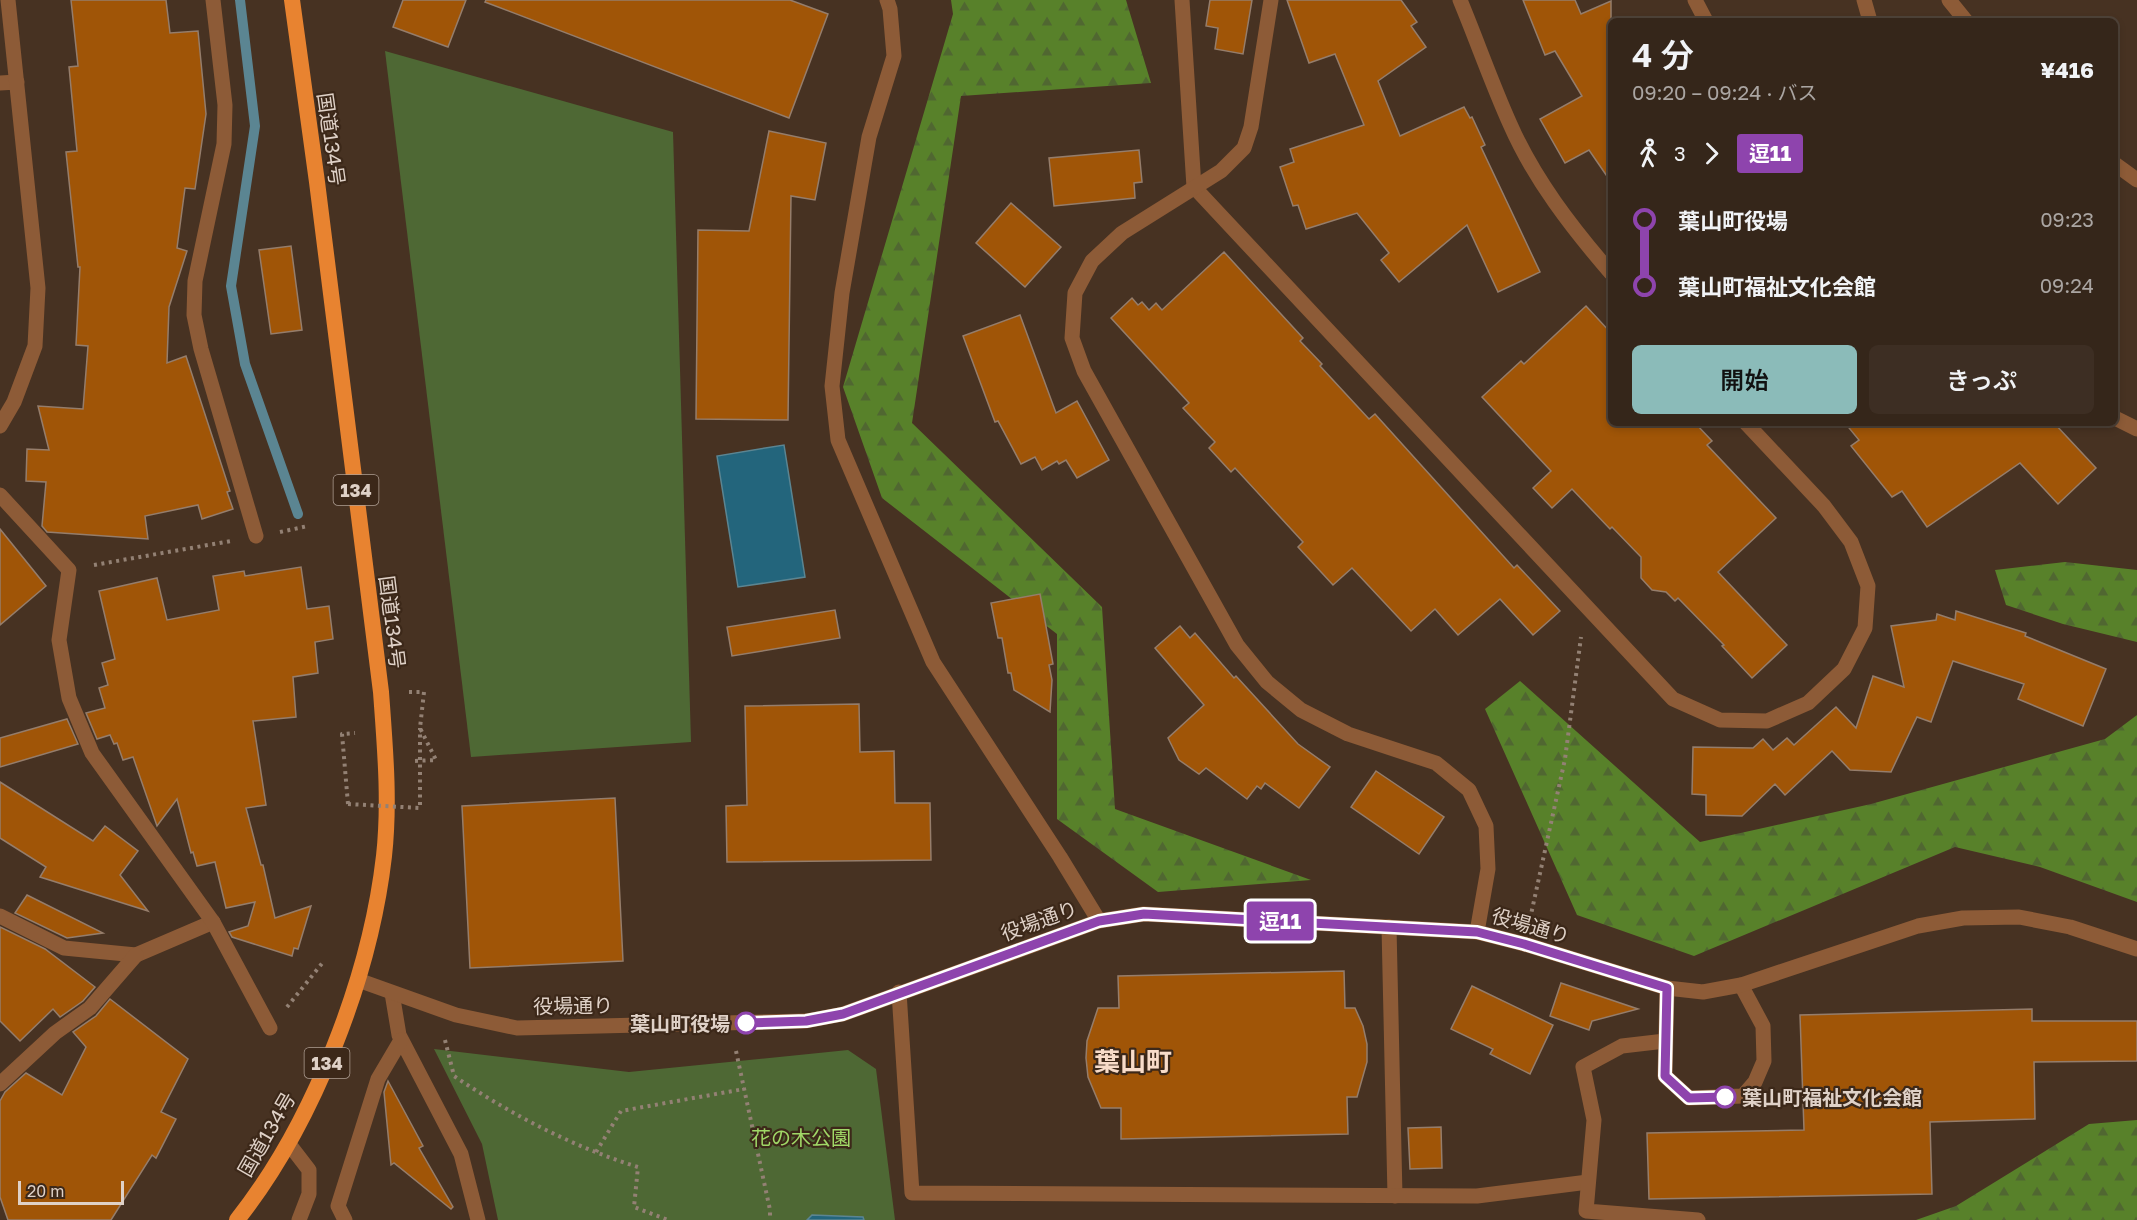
<!DOCTYPE html>
<html lang="ja">
<head>
<meta charset="utf-8">
<style>
	body { margin:0; font-family:"Golos Text","Noto Sans JP",sans-serif; background:#3d2e23; color:#f1f3f6; height:100vh; display:flex; flex-direction:column; font-size:22px; white-space:nowrap }
	* { box-sizing:border-box; margin:0 }
	p { font-size:20px; color:#aaa5a2 }
	.icon { flex:none; width:33px; height:33px; fill:none; stroke:currentColor; stroke-width:2; stroke-linecap:round; stroke-linejoin:round }
	.map { position:relative; flex:1; overflow:hidden }
	.details { position:absolute; left:1608px; top:18px; width:510px; height:408px; display:flex; flex-direction:column; background:#35261a; border-radius:9px; box-shadow:0 3px 9px #0003,0 0 0 2px #4f4339 }
	.details>* { flex:none }
	.badge { padding:0 12px; border-radius:4px; font-size:21px; line-height:39px }
	.scale { position:absolute; left:18px; bottom:15px; width:106px; box-sizing:border-box; padding-left:6px; border:3px solid #dfd1c7; border-top:0; font-size:16px; line-height:21px; white-space:nowrap; color:#dfd1c7; -webkit-text-stroke:4px #3c2819; paint-order:stroke }
	.map>.badge { position:absolute; translate:-50% -50%; box-shadow:0 0 0 3px #fff }
	.legs { display:flex; align-items:center; gap:9px; height:66px; padding:0 24px; font-size:20px }
	.legs p { margin-inline-start:auto }
	.overview { display:flex; align-items:center; justify-content:space-between; height:102px; padding:0 24px }
	h1 { font-size:33px; font-weight:600; line-height:45px }
	.action { display:flex; gap:12px; margin-top:auto; padding:12px 24px }
	.action a { flex:1; height:69px; border-radius:9px; background:#8bbbb9; color:#111; font-size:24px; font-weight:600; line-height:69px; text-align:center }
	.action a+a { background:#3d2e23; color:#f1f3f6 }
	ul { padding:0 24px; list-style:none }
	li { display:flex; align-items:center; gap:21px; height:66px; font-size:22px }
	li i { display:grid; place-items:center; width:9px; height:100%; margin:0 8px; background:currentColor }
	li i::after { content:''; width:15px; height:15px; margin:-8px; border:4px solid; border-radius:50%; background:#35261a }
	li p { margin-inline-start:auto }
	li:first-child i { background:linear-gradient(#0000 50%,currentColor 0) }
	li:last-child i { background:linear-gradient(currentColor 50%,#0000 0) }
	.map>svg:first-child { display:block }
	.forest { fill:url(#forest-firs) }
	.park { fill:#4e6834 }
	.water { fill:#23657c; stroke:#5b8592; stroke-width:1.5 }
	.lines { fill:none; stroke-linecap:round; stroke-linejoin:round }
	.stream { stroke:#5b8592; stroke-width:10 }
	.building { fill:#a05507; stroke:#957d6b; stroke-width:1.5 }
	.path { stroke:#938174; stroke-width:4; stroke-dasharray:3 4.5; stroke-linecap:butt }
	.service { stroke:#8d5b37; stroke-width:15 }
	.minor { stroke:#8d5b37; stroke-width:15 }
	.tertiary { stroke:#8d5b37; stroke-width:15 }
	.trunk { stroke:#e88330; stroke-width:16 }
	.path-bridge { stroke:#938174; stroke-width:4; stroke-dasharray:3 4.5; stroke-linecap:butt }
	.line-1-casing { stroke:#fff; stroke-width:14 }
	.line-1 { stroke:#8e44ad; stroke-width:9 }
	.stop-1-dot { fill:#fff; stroke:#8e44ad; stroke-width:3 }
	.labels { text-anchor:middle; dominant-baseline:central; stroke-width:4.5; stroke-linejoin:round; paint-order:stroke }
	.shield { fill:#3c2819; stroke:#ae9e93; stroke-width:1.5 }
	.shield-label { font-size:18px; font-weight:bold; fill:#dfd1c7 }
	.street-label { font-size:20px; fill:#dfd1c7; stroke:#3c2819 }
	.stop-label { font-size:20px; font-weight:bold; fill:#dfd1c7; stroke:#3c2819; text-anchor:end }
	.park-label { font-size:20px; fill:#a0d867; stroke:#3c2819 }
	.district-label { font-size:26px; font-weight:bold; fill:#f8dcc9; stroke:#3c2819 }
</style>
</head>
<body>
<div class="map">
<svg width="2137" height="1220" viewBox="0 0 2137 1220">
	<defs>
		<pattern id="forest-firs" width="22" height="20" patternUnits="userSpaceOnUse" patternTransform="scale(1.5)"><rect width="22" height="20" fill="#58812a"/><path d="M5 1l3.5 6h-7zM16 11l3.5 6h-7z" fill="#506731"/></pattern>
	</defs>
	<rect width="100%" height="100%" fill="#473222"/>
	<g class="forest">
		<polygon points="951,0 1126,0 1151,83 961,96 912,423 1102,607 1115,809 1311,880 1158,892 1057,819 1057,634 882,498 843,387 953,14"/>
		<polygon points="2065,562 2137,570 2137,642 2063,624 2006,605 1995,570"/>
		<polygon points="1520,681 1700,842 1871,804 2105,739 2137,715 2137,902 2040,867 1955,847 1694,956 1577,915 1485,709"/>
		<polygon points="2137,1120 2137,1220 1916,1220 1956,1206 2089,1124"/>
	</g>
	<g class="park">
		<polygon points="385,51 673,132 691,742 471,757"/>
		<polygon points="434,1049 629,1072 848,1050 876,1069 895,1220 498,1220 482,1144"/>
	</g>
	<g class="water">
		<polygon points="784,445 805,577 738,587 717,456"/>
		<polygon points="812,1215 863,1217 864,1220 807,1220"/>
	</g>
	<g class="lines">
		<polyline class="stream" points="240,0 255,126 231,286 245,364 298,514"/>
	</g>
	<g class="building">
		<polygon points="71,0 166,0 170,33 198,31 206,114 195,189 185,188 177,248 187,251 169,307 167,363 186,356 230,491 227,492 233,509 202,519 198,505 145,516 148,539 47,532 42,526 46,482 26,481 27,449 49,450 38,406 83,409 88,346 76,345 80,267 78,267 66,152 77,151 69,67 78,66"/>
		<polygon points="403,0 466,0 448,47 393,27"/>
		<polygon points="486,0 790,0 828,14 789,118 485,2"/>
		<polygon points="1210,0 1252,0 1243,54 1215,49 1218,28 1206,26"/>
		<polygon points="1287,0 1401,0 1417,22 1411,26 1426,47 1378,81 1400,136 1464,107 1470,118 1472,117 1485,145 1481,147 1540,272 1498,292 1467,225 1399,282 1381,260 1389,253 1357,213 1306,229 1298,205 1293,206 1280,167 1294,162 1290,149 1364,125 1335,54 1309,63"/>
		<polygon points="1523,0 1575,0 1581,14 1611,1 1611,182 1589,150 1565,163 1540,119 1582,96 1555,51 1545,55"/>
		<polygon points="769,131 826,143 815,200 791,196 788,420 696,419 698,230 749,231"/>
		<polygon points="1139,150 1142,182 1134,183 1135,198 1054,206 1049,158"/>
		<polygon points="1011,203 1061,247 1025,287 976,243"/>
		<polygon points="291,246 302,330 271,334 259,250"/>
		<polygon points="1224,252 1303,338 1300,341 1322,364 1320,366 1369,419 1375,414 1514,568 1517,565 1560,611 1533,635 1500,599 1458,635 1435,609 1411,631 1352,568 1333,585 1298,547 1303,542 1235,468 1231,472 1209,448 1215,442 1183,408 1189,403 1111,318 1132,298 1138,305 1142,302 1149,310 1156,303 1162,310"/>
		<polygon points="1586,306 1611,333 1611,423 1695,423 1712,441 1707,445 1776,518 1718,572 1787,645 1752,678 1722,646 1724,645 1678,598 1675,601 1666,592 1652,590 1641,578 1641,557 1612,527 1610,529 1572,489 1552,508 1533,488 1551,471 1482,397 1521,361 1524,364"/>
		<polygon points="1020,315 1056,413 1077,401 1109,460 1077,478 1066,460 1059,464 1057,461 1042,470 1035,457 1021,464 998,421 995,422 963,336"/>
		<polygon points="1845,423 2054,423 2096,468 2058,504 2020,463 1927,527 1902,491 1892,497 1851,446 1859,440"/>
		<polygon points="0,529 46,586 0,625"/>
		<polygon points="301,567 307,609 329,606 333,639 315,642 318,673 293,677 296,717 253,721 266,805 246,808 261,865 263,865 275,918 311,906 298,949 294,948 292,956 232,937 229,932 248,926 255,902 226,908 215,862 197,866 193,852 191,853 177,799 157,826 133,757 123,760 117,743 114,744 110,735 97,739 86,713 105,708 99,688 108,685 102,663 115,659 99,591 157,578 167,620 219,610 213,576 244,571 245,576"/>
		<polygon points="1040,594 1053,664 1049,665 1052,680 1050,712 1014,690 1011,673 1008,673 1002,638 998,638 991,603"/>
		<polygon points="835,610 840,638 732,656 727,627"/>
		<polygon points="1956,611 2026,633 2025,636 2106,669 2083,726 2018,699 2024,684 1953,661 1931,722 1917,717 1891,772 1850,770 1832,751 1785,795 1775,784 1742,816 1706,815 1706,795 1692,794 1693,747 1753,748 1763,739 1773,750 1787,738 1794,745 1836,707 1856,728 1873,676 1904,687 1891,626 1936,620 1937,614 1955,620"/>
		<polygon points="1180,626 1190,638 1195,633 1234,678 1236,676 1298,744 1330,767 1299,808 1265,783 1261,789 1257,786 1247,799 1206,768 1199,774 1179,760 1168,738 1204,705 1155,648"/>
		<polygon points="859,704 860,752 894,751 895,803 930,803 931,860 727,862 726,806 747,805 745,706"/>
		<polygon points="67,719 78,744 0,767 0,738"/>
		<polygon points="1376,771 1444,817 1419,854 1351,807"/>
		<polygon points="0,782 93,841 105,826 138,851 120,875 148,911 40,877 46,867 0,838"/>
		<polygon points="615,798 623,961 470,968 462,806"/>
		<polygon points="27,895 103,933 67,938 15,913"/>
		<polygon points="0,927 45,949 95,987 83,1001 60,1017 53,1009 20,1041 0,1021"/>
		<polygon points="1344,971 1345,1008 1355,1008 1363,1026 1367,1044 1367,1062 1357,1097 1347,1097 1348,1134 1121,1139 1121,1108 1101,1108 1088,1077 1086,1058 1087,1041 1098,1008 1119,1008 1118,976"/>
		<polygon points="1561,983 1638,1009 1592,1021 1589,1030 1550,1016"/>
		<polygon points="1472,986 1553,1025 1530,1074 1490,1054 1493,1049 1451,1029"/>
		<polygon points="110,999 188,1059 161,1112 176,1119 156,1158 152,1155 111,1220 8,1220 0,1197 0,1101 5,1092 26,1073 62,1095 86,1047 73,1032 96,1016"/>
		<polygon points="2032,1009 2032,1021 2137,1021 2137,1061 2034,1062 2035,1119 1930,1122 1932,1194 1649,1199 1647,1133 1804,1130 1800,1015"/>
		<polygon points="388,1081 423,1146 419,1148 453,1207 451,1209 394,1163 391,1165 384,1092"/>
		<polygon points="1441,1127 1442,1168 1410,1169 1408,1128"/>
	</g>
	<g class="lines">
		<g class="path">
			<polyline points="280,532 308,526"/>
			<polyline points="94,565 231,541"/>
			<polyline points="409,692 424,692 420,728 436,760 413,761"/>
			<polyline points="348,804 342,734 355,733"/>
			<polyline points="1530,919 1565,759 1581,637"/>
			<polyline points="287,1007 324,961"/>
			<path d="M445,1040L454,1076C510,1114 573,1147 638,1167L634,1207L668,1220"/>
			<polyline points="736,1051 770,1210 770,1220"/>
			<polyline points="596,1152 621,1111 744,1089"/>
		</g>
		<g class="service">
			<polyline points="0,916 64,948 136,955 213,922"/>
			<polyline points="1389,927 1395,1196"/>
			<polyline points="1667,988 1665,1076 1689,1098 1743,1096 1755,1082 1764,1061 1763,1026 1741,985"/>
			<polyline points="899,992 912,1193 1477,1196 1588,1182"/>
			<polyline points="1665,1041 1622,1046 1583,1067 1594,1120 1586,1211 1698,1220"/>
			<polyline points="0,1084 55,1033 90,1008 136,955"/>
		</g>
		<g class="minor">
			<polyline points="213,0 225,105 224,144 195,281 194,315 201,349 256,536"/>
			<polyline points="887,0 890,9 894,56 869,137 842,293 832,386 838,440 933,662 1060,857 1099,921"/>
			<polyline points="1182,0 1194,187 1673,699 1720,720 1767,721 1808,703 1844,669 1865,628 1868,586 1851,542 1824,506 1746,423"/>
			<polyline points="1271,0 1251,127 1244,148 1221,171 1122,233 1092,261 1075,293 1072,338 1084,371 1237,645 1267,682 1301,710 1348,734 1436,763 1469,790 1486,826 1488,869 1477,932"/>
			<path d="M1460,0C1477,41 1492,84 1510,124C1534,179 1572,228 1611,273"/>
			<polyline points="1695,0 1706,21"/>
			<polyline points="1864,0 1870,21"/>
			<polyline points="1949,0 1966,21"/>
			<polyline points="0,83 17,82"/>
			<polyline points="2115,164 2137,180"/>
			<polyline points="2115,418 2137,429"/>
			<polyline points="0,495 69,570 59,640 69,698 92,753 213,922 270,1028"/>
			<polyline points="392,993 399,1035 461,1154 478,1220"/>
			<polyline points="289,1144 309,1170 309,1194 299,1220"/>
			<polyline points="345,1220 338,1206 378,1079 401,1040"/>
		</g>
		<g class="tertiary">
			<polyline points="0,426 14,402 35,346 38,288 8,0"/>
			<polyline points="358,980 456,1015 517,1028 806,1021 843,1014 1099,921 1144,914 1477,932 1524,944 1667,988 1703,992 1741,985 1918,926 1963,918 2019,917 2070,927 2137,949"/>
		</g>
		<path class="trunk" d="M237,1220C313,1124 370,978 384,856C390,802 385,747 381,692L317,182L292,0"/>
		<polyline class="path-bridge" points="348,804 420,808 420,728"/>
	</g>
	<g class="lines">
		<defs>
			<polyline id="line-1" points="746,1023 806,1021 843,1014 1099,921 1144,914 1477,932 1524,944 1667,988 1665,1076 1689,1098 1725,1097"/>
		</defs>
		<use href="#line-1" class="line-1-casing"/>
		<use href="#line-1" class="line-1"/>
	</g>
	<g class="stop-1-dot">
		<circle cx="746" cy="1023" r="10"/>
		<circle cx="1725" cy="1097" r="10"/>
	</g>
	<g class="labels">
		<g class="shield">
			<rect x="333.5" y="475" width="45" height="30" rx="4.5"/>
			<rect x="304.5" y="1048" width="45" height="30" rx="4.5"/>
		</g>
		<g class="shield-label">
			<text x="356" y="490">134</text>
			<text x="327" y="1063">134</text>
		</g>
		<g class="street-label">
			<text transform="translate(332 139) rotate(82)">国道134号</text>
			<text transform="translate(393 622) rotate(83)">国道134号</text>
			<text transform="translate(1039 920) rotate(-20)">役場通り</text>
			<text transform="translate(1531 925) rotate(16)">役場通り</text>
			<text transform="translate(573 1005) rotate(-1)">役場通り</text>
			<text transform="translate(266 1134) rotate(-60)">国道134号</text>
		</g>
		<g class="stop-label">
			<text x="730" y="1023">葉山町役場</text>
			<text x="1742" y="1097" text-anchor="start">葉山町福祉文化会館</text>
		</g>
		<g class="park-label">
			<text x="801" y="1137">花の木公園</text>
		</g>
		<g class="district-label">
			<text x="1133" y="1061">葉山町</text>
		</g>
	</g>
</svg>
<div class="scale">20 m</div>
<b class="badge" style="left:1280px;top:921px;background:#8e44ad;color:#fff">逗11</b>
<section class="details">
<div class="overview"><div><h1>4 分</h1><p>09:20 – 09:24 · バス</p></div><b>¥416</b></div>
<div class="legs"><svg class="icon" aria-label="walk" viewBox="0 0 24 24"><circle cx="13" cy="4" r="2"/><path d="M13 8l-2 6 4 7M11 14l-3 7M7 12l3-4h3l4 4"/></svg>3<svg class="icon" aria-label="forward" viewBox="0 0 24 24"><path d="M9 5l7 7-7 7"/></svg><b class="badge" style="background:#8e44ad;color:#fff">逗11</b></div>
<ul>
<li><i style="color:#8e44ad"></i><b>葉山町役場</b><p>09:23</p></li>
<li><i style="color:#8e44ad"></i><b>葉山町福祉文化会館</b><p>09:24</p></li>
</ul>
<div class="action"><a>開始</a><a>きっぷ</a></div>
</section>
</div>
</body>
</html>
